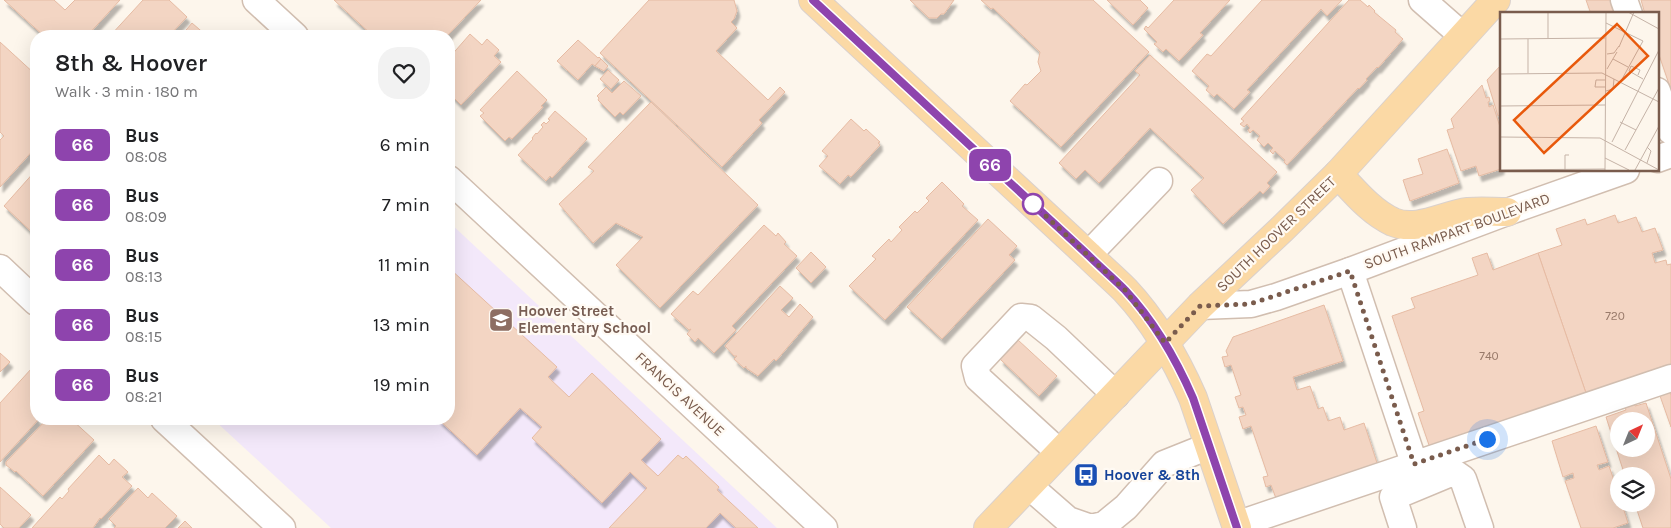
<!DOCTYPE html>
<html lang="en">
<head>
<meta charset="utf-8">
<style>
	body { margin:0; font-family:Karla,sans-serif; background:#f2f2f2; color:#202124; height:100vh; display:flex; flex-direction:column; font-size:19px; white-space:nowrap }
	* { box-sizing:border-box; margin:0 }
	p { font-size:16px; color:#757577 }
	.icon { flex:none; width:28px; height:28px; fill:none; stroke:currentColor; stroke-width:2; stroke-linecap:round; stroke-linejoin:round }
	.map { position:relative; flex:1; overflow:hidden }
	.details { position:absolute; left:30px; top:30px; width:425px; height:395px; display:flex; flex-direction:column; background:#fff; border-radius:20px; box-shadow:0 5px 20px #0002 }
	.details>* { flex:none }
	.badge { padding:0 10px; border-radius:8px; font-size:18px; line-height:32px }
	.needle { width:32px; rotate:43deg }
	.buttons { position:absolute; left:1610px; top:412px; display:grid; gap:10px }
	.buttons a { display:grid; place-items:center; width:45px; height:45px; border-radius:50%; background:#fff; box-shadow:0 5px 20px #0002; font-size:25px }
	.you { position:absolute; width:25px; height:25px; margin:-12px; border:4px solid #fff; border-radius:50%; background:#1a73e8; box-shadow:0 0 0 8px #1a73e833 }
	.map>.badge { position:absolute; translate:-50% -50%; box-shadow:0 0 0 2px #fff }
	.round { display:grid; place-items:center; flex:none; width:52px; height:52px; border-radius:20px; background:#f2f2f2 }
	.overview { display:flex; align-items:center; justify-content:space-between; height:85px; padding:0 25px }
	h1 { font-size:24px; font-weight:600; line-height:38px }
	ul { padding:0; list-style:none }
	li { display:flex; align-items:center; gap:15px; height:60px; padding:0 25px }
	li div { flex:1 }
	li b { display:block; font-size:19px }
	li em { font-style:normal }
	li .badge { min-width:55px; font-weight:700; text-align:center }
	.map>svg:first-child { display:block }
	.education { fill:#f3e8fa }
	.building { fill:#f3d5c3; stroke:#e6bba3; fill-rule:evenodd; filter:url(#shadow) }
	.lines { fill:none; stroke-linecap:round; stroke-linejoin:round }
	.minor-casing { stroke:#d1beb0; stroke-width:29 }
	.major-casing { stroke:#dad1cd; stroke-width:30 }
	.minor { stroke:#fff; stroke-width:26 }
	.major { stroke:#fbd9a5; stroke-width:28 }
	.line-casing { stroke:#fff; stroke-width:11 }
	.line { stroke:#8e44ad; stroke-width:8 }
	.walk { stroke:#7a5c4d; stroke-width:5; stroke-dasharray:0 9 }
	.stop-dot { fill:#fff; stroke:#8e44ad; stroke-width:2.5 }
	.labels { text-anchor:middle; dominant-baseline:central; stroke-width:4.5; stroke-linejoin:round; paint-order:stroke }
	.number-label { font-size:12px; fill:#987a6a }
	.street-label { font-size:15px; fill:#7a5c4d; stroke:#fffaf3 }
	.education-label { font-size:15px; font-weight:bold; fill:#785e54; stroke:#fffaf3; text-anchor:start }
	.transit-label { font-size:15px; font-weight:bold; fill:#164399; stroke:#fffaf3; text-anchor:start }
	.inset-road { fill:none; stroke:#c5b3a7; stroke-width:1 }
	.view { fill:#e8590c; fill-opacity:0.15; stroke:#e8590c; stroke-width:2.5 }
	.inset-edge { fill:none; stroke:#7a5c4d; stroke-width:2.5 }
</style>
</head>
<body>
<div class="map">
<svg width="1671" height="528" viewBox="0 0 1671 528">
	<defs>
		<filter id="shadow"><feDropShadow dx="3" dy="5.5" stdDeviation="1" flood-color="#0004"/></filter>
	</defs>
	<rect width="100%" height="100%" fill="#fdf6ec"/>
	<polygon class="education" points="449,222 777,528 331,528 213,419 449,419"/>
	<g class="building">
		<polygon points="4,0 54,0 65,10 75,0 120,0 87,36 44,36"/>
		<polygon points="143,0 169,0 187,17 169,36 110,36"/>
		<polygon points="334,0 481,0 447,36 373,36"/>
		<polygon points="649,0 734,0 737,11 734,19 731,22 737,28 716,51 768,100 780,87 785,92 759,120 762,123 722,167 600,53"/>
		<polygon points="910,0 954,0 944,14 941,14 937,18 929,18"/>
		<polygon points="981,0 1093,0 1149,52 1061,147 1010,101 1025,84 1027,85 1041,71 1038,62 1040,52 993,8 991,9"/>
		<polygon points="1107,0 1140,0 1148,8 1133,25"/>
		<polygon points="1174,0 1230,0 1200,33 1203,35 1179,61 1166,49 1163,52 1154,44 1157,42 1144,29 1146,26 1148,28"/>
		<polygon points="1262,0 1342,0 1327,16 1321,9 1247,90 1250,92 1234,109 1217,94 1214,97 1206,90 1209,86 1192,71 1207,54 1211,56"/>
		<polygon points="1349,0 1360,0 1368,7 1369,5 1375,11 1374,12 1396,30 1395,32 1403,39 1378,68 1377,67 1366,79 1367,80 1359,89 1358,88 1287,165 1284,162 1285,160 1275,151 1273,154 1270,151 1273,148 1268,143 1264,147 1257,140 1260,136 1253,130 1250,133 1248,130 1250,128 1247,124 1244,127 1240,124 1244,121 1241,119"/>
		<polygon points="1586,0 1620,0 1624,14 1591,14"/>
		<polygon points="1641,0 1671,0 1671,90 1657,49 1657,14 1645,14"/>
		<polygon points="192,23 207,36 181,36"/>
		<polygon points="470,34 482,45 487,39 499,50 494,56 501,62 461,105 449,93 449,58"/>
		<polygon points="578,40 598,58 599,57 601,59 595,66 592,64 578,80 557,61"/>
		<polygon points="0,42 36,75 36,147 0,187 0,140 4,136 0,132"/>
		<polygon points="1150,55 1277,172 1267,183 1270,186 1263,194 1260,191 1223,224 1191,190 1204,178 1150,128 1099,183 1085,170 1076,179 1059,163 1140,75 1135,71"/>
		<polygon points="601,59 608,66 604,71 595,66"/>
		<polygon points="1501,65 1501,115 1498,116 1487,80"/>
		<polygon points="608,70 619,80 611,89 600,79"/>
		<polygon points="517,71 547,100 541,106 543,107 512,139 509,137 505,141 480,116 484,113 480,110"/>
		<polygon points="624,81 641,96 623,115 620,112 615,117 598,100 599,98 597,96 606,87 612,93"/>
		<polygon points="1482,85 1486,98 1489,97 1490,101 1488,102 1489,107 1493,105 1501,130 1501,169 1479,176 1476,166 1461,171 1447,130 1454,128 1451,119"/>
		<polygon points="651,102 758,205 660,308 616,265 643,237 616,223 593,243 559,204 594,171 588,167"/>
		<polygon points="555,111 587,139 552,178 550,176 546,181 518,155 533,139 532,138 536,133 537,134 543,127 541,125 544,122 546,124 550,120 548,119"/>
		<polygon points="851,119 864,131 866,129 880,142 878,143 880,145 851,177 848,175 840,184 819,166 828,156 822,151"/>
		<polygon points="1447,149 1459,183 1410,201 1403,180 1423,174 1418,159"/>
		<polygon points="36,170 36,236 4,206"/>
		<polygon points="942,182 964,204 962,206 978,220 885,320 849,286 876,259 872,256 889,239 891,242 902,230 899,227 915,211 917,213 929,201 926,198"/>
		<polygon points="1615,215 1618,223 1636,217 1642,232 1655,228 1663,250 1652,253 1655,263 1666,260 1667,265 1671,264 1671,367 1587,396 1538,253 1562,245 1556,229 1585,219 1587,225"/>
		<polygon points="988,219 1017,246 1009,255 1015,260 942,339 907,307"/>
		<polygon points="764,225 776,236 778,233 786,242 784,244 797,256 732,326 736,330 714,353 698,338 695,342 687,334 691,329 689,330 671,314 693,291 698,295"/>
		<polygon points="811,252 826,267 811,283 796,268"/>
		<polygon points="1487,253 1493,270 1538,253 1587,396 1430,448 1418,413 1424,411 1392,316 1415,308 1411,298 1478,275 1472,258"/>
		<polygon points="449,268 557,367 548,377 569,397 592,373 661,439 641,460 658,476 678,455 683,459 686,456 719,487 717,490 758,528 736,528 720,513 706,528 609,528 647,488 630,472 602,503 532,438 542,427 520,408 477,455 438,419 449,419"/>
		<polygon points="780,286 793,298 781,310 789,317 800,304 813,317 776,361 774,359 758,376 746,368 746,366 744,368 734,359 737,356 734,356 725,346"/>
		<polygon points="1324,305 1343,361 1293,377 1297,390 1310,386 1318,409 1323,407 1328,421 1340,417 1344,430 1364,423 1378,466 1277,501 1271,485 1266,487 1263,477 1268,476 1251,426 1243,429 1239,417 1246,415 1243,407 1239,408 1235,397 1241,395 1231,365 1225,367 1222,357 1228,356 1226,351 1233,337"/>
		<polygon points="1018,340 1057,376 1039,396 1000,359"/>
		<polygon points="0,353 10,362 0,372"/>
		<polygon points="32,368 35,370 33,373 36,376 36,419 39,419 0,462 0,403"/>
		<polygon points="1669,390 1671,395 1671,427 1659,393"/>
		<path d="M1634,402L1635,406L1646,403L1671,479V528H1643L1635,504H1646V476H1625L1606,417L1626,410L1624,406ZM1619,421H1646V449H1619Z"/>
		<polygon points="47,419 71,419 94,440 43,496 16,471 15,472 6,465 6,462"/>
		<polygon points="1596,426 1608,462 1597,465 1599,470 1609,466 1619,495 1619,504 1622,504 1628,523 1613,528 1581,528 1565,481 1574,478 1573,473 1563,477 1552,441"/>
		<polygon points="99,455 109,465 114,459 128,472 122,477 132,486 101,519 100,518 93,528 32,528 60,497 62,499 69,491 68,489"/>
		<polygon points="0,487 31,515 19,528 4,528 0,524"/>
		<polygon points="138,488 148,498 152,493 177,516 165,528 114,528 116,526 109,519"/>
		<polygon points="185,521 192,528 178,528"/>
	</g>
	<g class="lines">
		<defs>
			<g id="minor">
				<polyline points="256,0 295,36"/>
				<polyline points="1422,0 1463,36"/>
				<polyline points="1624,0 1629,14"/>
				<polyline points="1657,91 1671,131"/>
				<polyline points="1657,159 1671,154"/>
				<polyline points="449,179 824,528"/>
				<polyline points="1088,255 1159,181"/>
				<polyline points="0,268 36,302"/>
				<polyline points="1350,271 1414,463"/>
				<polyline points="1200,306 1251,304 1276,297 1350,271 1507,212 1626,170"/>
				<polyline points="164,419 282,528"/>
				<polyline points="1060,453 978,378 975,366 1021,317 1031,318 1056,338 1116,395"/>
				<polyline points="1029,486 1068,520 1091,528 1104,525 1126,507 1164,464 1209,446"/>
				<polyline points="1236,525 1671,378"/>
				<polyline points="1403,528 1393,497 1453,472 1463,479 1480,528"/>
			</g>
			<g id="major">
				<path d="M813,0L1088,255C1100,267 1113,278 1125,290C1154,321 1176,359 1193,398L1237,528"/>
				<path d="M1338,174C1354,191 1371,212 1393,222C1417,232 1444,215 1468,212C1481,211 1494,212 1507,212"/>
				<polyline points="988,528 1200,306 1282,229 1338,174 1496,0"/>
			</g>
		</defs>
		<use href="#minor" class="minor-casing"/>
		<use href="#major" class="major-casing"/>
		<use href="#minor" class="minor"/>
		<use href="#major" class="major"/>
	</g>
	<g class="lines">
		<defs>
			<path id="line" d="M813,0L1088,255C1100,267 1113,278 1125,290C1154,321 1176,359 1193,398L1237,528"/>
		</defs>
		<use href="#line" class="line-casing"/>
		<use href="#line" class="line"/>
		<polyline class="walk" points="1033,204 1125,290 1165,343 1200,306 1250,304 1350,271 1414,464 1487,439"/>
	</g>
	<defs>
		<symbol id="school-square" viewBox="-11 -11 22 22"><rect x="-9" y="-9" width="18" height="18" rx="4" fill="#8d6e63" stroke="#fffaf3"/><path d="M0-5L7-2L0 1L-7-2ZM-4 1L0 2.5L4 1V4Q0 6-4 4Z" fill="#fff"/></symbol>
		<symbol id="bus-square" viewBox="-11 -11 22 22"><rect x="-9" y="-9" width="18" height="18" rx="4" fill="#1a4fb4" stroke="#fffaf3"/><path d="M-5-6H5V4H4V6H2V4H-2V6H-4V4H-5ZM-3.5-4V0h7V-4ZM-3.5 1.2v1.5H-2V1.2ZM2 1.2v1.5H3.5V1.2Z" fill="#fff"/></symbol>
	</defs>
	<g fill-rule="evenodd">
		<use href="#school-square" x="487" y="306" width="28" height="28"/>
		<use href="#bus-square" x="1072" y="461" width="28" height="28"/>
	</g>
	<circle class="stop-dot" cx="1033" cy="204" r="10"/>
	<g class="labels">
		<g class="number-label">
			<text x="1615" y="316">720</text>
			<text x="1489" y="356">740</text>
		</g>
		<g class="street-label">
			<text transform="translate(1457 231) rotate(-20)">SOUTH RAMPART BOULEVARD</text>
			<text transform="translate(1276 234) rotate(-44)">SOUTH HOOVER STREET</text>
			<text transform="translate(680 394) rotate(43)">FRANCIS AVENUE</text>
		</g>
		<g class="education-label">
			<text x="518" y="311">Hoover Street<tspan x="518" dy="17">Elementary School</tspan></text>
		</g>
		<g class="transit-label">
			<text x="1104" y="475">Hoover &amp; 8th</text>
		</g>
	</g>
	<g transform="translate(1500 12)">
		<rect width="159" height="159" fill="#fdf6ec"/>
		<path class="inset-road" d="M128,0L159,17M106,11L143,29L121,69M48,26V0M0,27L105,26M28,27V61M119,35L134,0M107,42L114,41L119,34M113,47L128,55M107,57L117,40M0,62L102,61L159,90M138,63L140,58L131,54L129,59L143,67M105,68H96L95,75H106M106,79L113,77L114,67M0,94L105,93M120,110L136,118M0,125L100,126L159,158M112,130L159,38M125,138L159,76M105,146L129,158M147,151L151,139L147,135M0,158L105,157M65,158V143H69M105,158L106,0M135,158L159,114"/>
		<path class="view" d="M117,12L148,44L44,141L14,108Z"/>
		<rect width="159" height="159" class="inset-edge"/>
	</g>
</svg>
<div class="buttons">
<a><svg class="needle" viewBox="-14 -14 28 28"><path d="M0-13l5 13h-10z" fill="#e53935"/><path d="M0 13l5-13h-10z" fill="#757577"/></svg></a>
<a><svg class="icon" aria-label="layers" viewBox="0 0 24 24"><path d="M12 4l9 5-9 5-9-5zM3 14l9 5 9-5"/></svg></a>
</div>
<div class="you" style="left:1487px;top:439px"></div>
<b class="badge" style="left:990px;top:165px;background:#8e44ad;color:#fff">66</b>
<section class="details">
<div class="overview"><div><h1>8th &amp; Hoover</h1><p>Walk · 3 min · 180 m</p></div><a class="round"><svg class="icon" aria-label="heart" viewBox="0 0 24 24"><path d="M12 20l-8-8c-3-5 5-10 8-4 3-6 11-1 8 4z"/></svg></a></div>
<ul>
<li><span class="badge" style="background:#8e44ad;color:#fff">66</span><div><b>Bus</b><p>08:08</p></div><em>6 min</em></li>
<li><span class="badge" style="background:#8e44ad;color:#fff">66</span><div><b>Bus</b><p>08:09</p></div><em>7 min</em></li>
<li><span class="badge" style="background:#8e44ad;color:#fff">66</span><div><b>Bus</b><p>08:13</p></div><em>11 min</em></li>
<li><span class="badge" style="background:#8e44ad;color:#fff">66</span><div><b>Bus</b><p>08:15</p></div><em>13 min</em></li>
<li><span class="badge" style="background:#8e44ad;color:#fff">66</span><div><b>Bus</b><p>08:21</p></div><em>19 min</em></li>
</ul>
</section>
</div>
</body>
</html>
